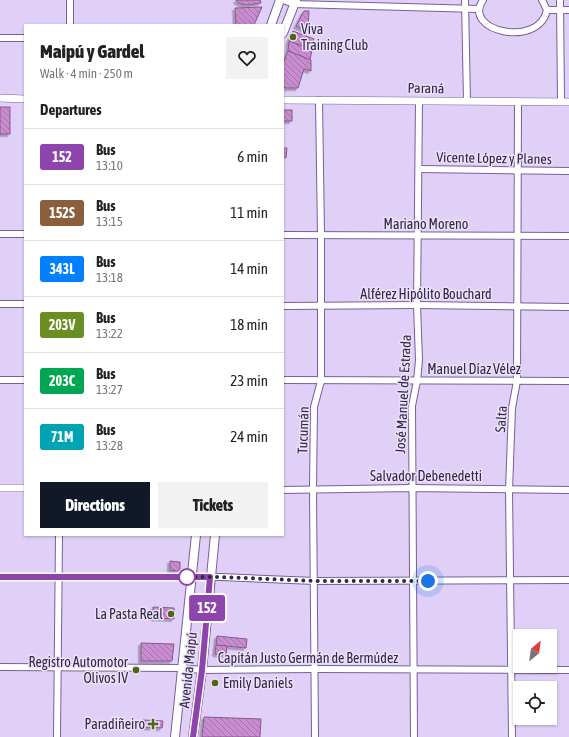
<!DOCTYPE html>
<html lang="en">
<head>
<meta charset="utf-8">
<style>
	body { margin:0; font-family:"Asap Condensed",sans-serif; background:#f2f2f2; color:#222; height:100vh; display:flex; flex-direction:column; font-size:15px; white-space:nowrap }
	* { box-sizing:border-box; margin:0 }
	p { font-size:13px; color:#767676 }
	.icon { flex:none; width:22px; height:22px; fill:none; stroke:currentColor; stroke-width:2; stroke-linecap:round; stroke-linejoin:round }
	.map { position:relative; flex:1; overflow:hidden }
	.panel { position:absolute; left:24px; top:24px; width:260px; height:512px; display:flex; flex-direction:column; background:#fff; border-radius:0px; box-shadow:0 1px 3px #0004 }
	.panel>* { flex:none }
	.badge { padding:0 8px; border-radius:3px; font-size:14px; line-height:26px }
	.needle { width:26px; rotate:29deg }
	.controls { position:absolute; left:513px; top:629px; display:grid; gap:8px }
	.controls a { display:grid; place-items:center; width:44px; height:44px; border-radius:0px; background:#fff; box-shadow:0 1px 3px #0004; font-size:20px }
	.you { position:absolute; width:20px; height:20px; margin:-10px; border:3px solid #fff; border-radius:50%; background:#1a73e8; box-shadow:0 0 0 6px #1a73e833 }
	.map>.badge { position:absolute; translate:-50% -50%; box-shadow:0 0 0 2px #fff }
	h2 { padding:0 16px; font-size:15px; line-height:36px }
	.round { display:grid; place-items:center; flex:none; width:42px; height:42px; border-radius:0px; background:#f2f2f2 }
	.headline { display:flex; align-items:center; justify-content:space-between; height:68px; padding:0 16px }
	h1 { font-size:19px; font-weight:800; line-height:30px }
	.cta { display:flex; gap:8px; margin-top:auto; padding:8px 16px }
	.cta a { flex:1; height:46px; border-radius:0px; background:#111827; color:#fff; font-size:16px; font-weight:800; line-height:46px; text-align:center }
	.cta a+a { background:#f2f2f2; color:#222 }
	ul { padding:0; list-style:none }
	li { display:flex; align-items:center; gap:12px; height:56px; padding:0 16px; border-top:1px solid #e0e0e0 }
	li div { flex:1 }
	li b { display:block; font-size:15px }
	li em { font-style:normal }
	li .badge { min-width:44px; font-weight:700; text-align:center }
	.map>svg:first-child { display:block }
	.building { fill:url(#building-back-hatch); stroke:#88598d; filter:url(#shadow) }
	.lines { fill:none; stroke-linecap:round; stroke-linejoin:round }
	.minor-casing { stroke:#795f9b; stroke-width:8 }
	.tertiary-casing { stroke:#795f9b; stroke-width:8 }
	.secondary-casing { stroke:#795f9b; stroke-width:10 }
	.minor { stroke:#fff; stroke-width:6 }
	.tertiary { stroke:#fff; stroke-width:7 }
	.secondary { stroke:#fff; stroke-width:8 }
	.line-casing { stroke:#fff; stroke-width:9 }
	.line { stroke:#8e44ad; stroke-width:6 }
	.walk { stroke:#332842; stroke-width:4; stroke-dasharray:0 7.2 }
	.poi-dot { fill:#516613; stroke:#eae0fb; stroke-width:1.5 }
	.stop-dot { fill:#fff; stroke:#8e44ad; stroke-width:2 }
	.labels { text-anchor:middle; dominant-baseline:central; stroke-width:3; stroke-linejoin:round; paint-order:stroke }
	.poi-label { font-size:14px; fill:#332842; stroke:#eae0fb; text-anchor:end }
	.street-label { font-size:14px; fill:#332842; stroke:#eae0fb }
</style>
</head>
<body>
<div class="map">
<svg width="569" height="737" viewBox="0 0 569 737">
	<defs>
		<pattern id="building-back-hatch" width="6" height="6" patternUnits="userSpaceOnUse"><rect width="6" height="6" fill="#ca8cd1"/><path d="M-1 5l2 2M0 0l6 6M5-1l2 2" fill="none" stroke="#a572ab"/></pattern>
		<filter id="shadow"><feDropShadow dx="-2.5" dy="2.5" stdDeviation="0" flood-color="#0004"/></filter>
	</defs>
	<rect width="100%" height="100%" fill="#e0d0f8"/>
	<g class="building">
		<polygon points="236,0 260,0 261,3 248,5 241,4 236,1"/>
		<polygon points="262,7 254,25 236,25 235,8"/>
		<polygon points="304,11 309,11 308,31 296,26"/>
		<polygon points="293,31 314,39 310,49 289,41"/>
		<polygon points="289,41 312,50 310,60 288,51"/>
		<polygon points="288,51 311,60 311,71 304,69 298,88 286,88 283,87 283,64"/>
		<rect x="0" y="107" width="10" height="27"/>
		<rect x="283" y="110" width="9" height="11"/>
		<polygon points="283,148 287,148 286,158 283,157"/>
		<polygon points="170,561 180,562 180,569 178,571 170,570"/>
		<polygon points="153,607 174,608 174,619 153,618"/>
		<polygon points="217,636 247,639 246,648 216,645"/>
		<polygon points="141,643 174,644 172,661 141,661"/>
		<polygon points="216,645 227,646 226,655 215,654"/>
		<polygon points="204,717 261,719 260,737 202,737"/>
		<polygon points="143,720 163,721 162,728 143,727"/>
	</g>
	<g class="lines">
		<defs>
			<g id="minor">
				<polyline points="283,0 294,4 479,9"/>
				<polyline points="465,0 467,101"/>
				<path d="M483,0C461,31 539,49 547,10L542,0"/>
				<polyline points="560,0 561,102"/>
				<polyline points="547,10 569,10"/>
				<polyline points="70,25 70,0"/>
				<polyline points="0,38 25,38"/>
				<polyline points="419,169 569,171"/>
				<polyline points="0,234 25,234"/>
				<polyline points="283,235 569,236"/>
				<polyline points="0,304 25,304"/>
				<polyline points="283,306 417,305 569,307"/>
				<polyline points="0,380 25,380"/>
				<polyline points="283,380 569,381"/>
				<polyline points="283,490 412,488 569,490"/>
				<polyline points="0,577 221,577 315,581 569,580"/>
				<polyline points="0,667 182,668 202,670 315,669 569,670"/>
				<polyline points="57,737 59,535"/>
				<polyline points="315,737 313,489 314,407 321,381 321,235 319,100"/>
				<polyline points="414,737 412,406 417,381 419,360 417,305 419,101"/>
				<polyline points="512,737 509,490 512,408 517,381 518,102"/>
			</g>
			<g id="tertiary">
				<polyline points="0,98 25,99"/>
				<polyline points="283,100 569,102"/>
				<polyline points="0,488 25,488"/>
			</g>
			<g id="secondary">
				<polyline points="271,25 280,0"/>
				<polyline points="283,33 296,0"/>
				<polyline points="175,737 196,535"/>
				<polyline points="193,737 202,670 215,535"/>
			</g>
		</defs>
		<use href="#minor" class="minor-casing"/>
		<use href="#tertiary" class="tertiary-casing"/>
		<use href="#secondary" class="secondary-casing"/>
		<use href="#minor" class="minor"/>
		<use href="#tertiary" class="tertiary"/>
		<use href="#secondary" class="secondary"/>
	</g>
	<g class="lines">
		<defs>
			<polyline id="line" points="0,577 210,577 202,670 193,737"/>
		</defs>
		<use href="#line" class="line-casing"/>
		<use href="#line" class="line"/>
		<polyline class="walk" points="187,577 184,577 221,577 315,581 428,581"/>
	</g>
	<g class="poi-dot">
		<circle cx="293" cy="37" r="4"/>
		<circle cx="171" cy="614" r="4"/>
		<circle cx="136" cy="670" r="4"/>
		<circle cx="215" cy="683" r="4"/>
		<path d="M151 718h4v4h4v4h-4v4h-4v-4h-4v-4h4z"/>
	</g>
	<circle class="stop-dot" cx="187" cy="577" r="8"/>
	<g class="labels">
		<g class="poi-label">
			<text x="301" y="29" text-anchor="start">Viva<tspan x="301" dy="16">Training Club</tspan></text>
			<text x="163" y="614">La Pasta Real</text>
			<text x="128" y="662">Registro Automotor<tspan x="128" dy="16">Olivos IV</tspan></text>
			<text x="223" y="683" text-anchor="start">Emily Daniels</text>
			<text x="145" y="724">Paradiñeiro</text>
		</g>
		<g class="street-label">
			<text transform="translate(426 88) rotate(1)">Paraná</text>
			<text transform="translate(494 158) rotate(1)">Vicente López y Planes</text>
			<text x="426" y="224">Mariano Moreno</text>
			<text x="426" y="294">Alférez Hipólito Bouchard</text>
			<text x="474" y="369">Manuel Díaz Vélez</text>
			<text transform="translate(403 394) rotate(-87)">José Manuel de Estrada</text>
			<text transform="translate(501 419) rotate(-86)">Salta</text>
			<text transform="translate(303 430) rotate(-88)">Tucumán</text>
			<text x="426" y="476">Salvador Debenedetti</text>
			<text x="308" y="658">Capitán Justo Germán de Bermúdez</text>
			<text transform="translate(188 670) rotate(-84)">Avenida Maipú</text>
		</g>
	</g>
</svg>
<div class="controls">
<a><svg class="needle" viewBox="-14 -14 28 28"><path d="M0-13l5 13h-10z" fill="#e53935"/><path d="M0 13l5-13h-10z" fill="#767676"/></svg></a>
<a><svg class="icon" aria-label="locate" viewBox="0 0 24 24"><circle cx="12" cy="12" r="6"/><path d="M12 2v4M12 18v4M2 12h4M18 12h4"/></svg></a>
</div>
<div class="you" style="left:428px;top:581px"></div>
<b class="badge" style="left:207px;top:608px;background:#8e44ad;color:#fff">152</b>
<section class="panel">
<div class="headline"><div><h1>Maipú y Gardel</h1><p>Walk · 4 min · 250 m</p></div><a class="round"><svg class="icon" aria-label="heart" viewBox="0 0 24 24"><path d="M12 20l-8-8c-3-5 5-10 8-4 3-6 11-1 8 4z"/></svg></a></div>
<h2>Departures</h2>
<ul>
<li><span class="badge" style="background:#8e44ad;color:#fff">152</span><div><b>Bus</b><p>13:10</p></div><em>6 min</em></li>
<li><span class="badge" style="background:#8b5e3c;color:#fff">152S</span><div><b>Bus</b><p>13:15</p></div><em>11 min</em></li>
<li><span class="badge" style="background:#007fff;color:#fff">343L</span><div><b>Bus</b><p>13:18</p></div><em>14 min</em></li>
<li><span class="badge" style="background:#6b8e23;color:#fff">203V</span><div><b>Bus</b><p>13:22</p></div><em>18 min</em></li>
<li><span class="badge" style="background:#00a651;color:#fff">203C</span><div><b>Bus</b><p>13:27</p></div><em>23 min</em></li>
<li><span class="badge" style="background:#00a3b4;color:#fff">71M</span><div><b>Bus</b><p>13:28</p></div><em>24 min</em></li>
</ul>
<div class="cta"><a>Directions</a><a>Tickets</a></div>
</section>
</div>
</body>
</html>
